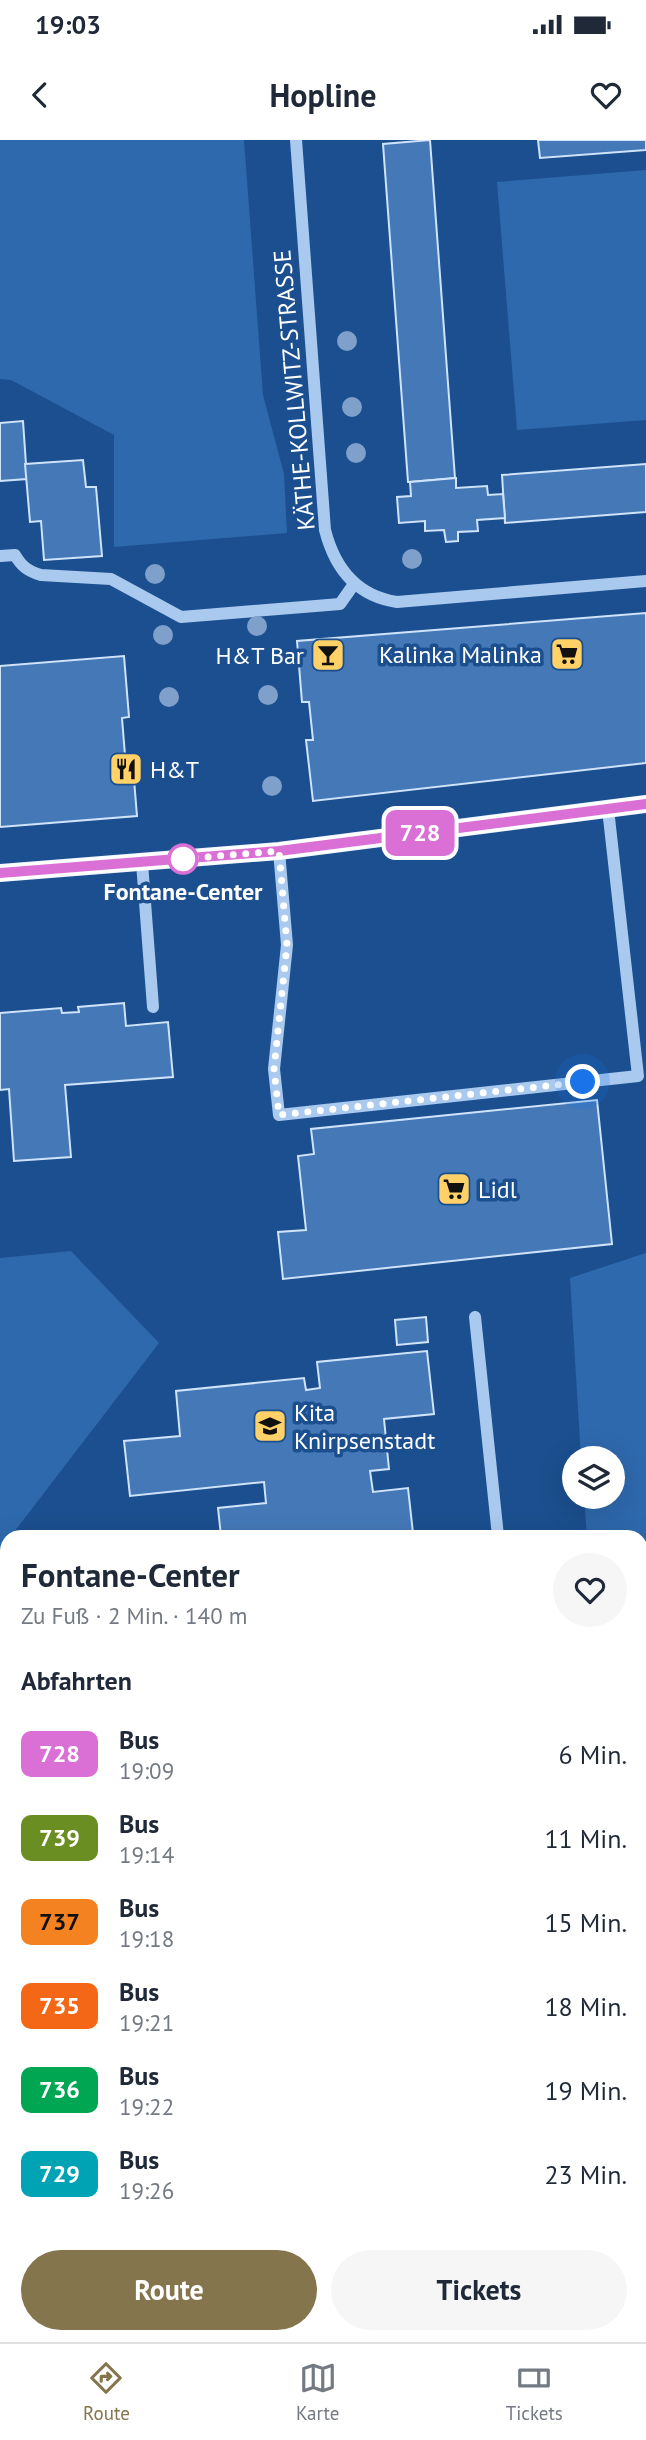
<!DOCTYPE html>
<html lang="de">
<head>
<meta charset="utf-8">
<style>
	body { margin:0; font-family:"PT Sans",sans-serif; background:#f6f6f7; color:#1f2937; height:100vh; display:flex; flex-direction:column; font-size:26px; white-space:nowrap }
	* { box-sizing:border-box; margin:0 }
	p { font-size:23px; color:#747a83 }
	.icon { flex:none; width:38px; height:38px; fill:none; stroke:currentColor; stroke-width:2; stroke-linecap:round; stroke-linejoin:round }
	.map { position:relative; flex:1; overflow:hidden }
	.drawer { position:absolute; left:0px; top:1390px; width:648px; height:814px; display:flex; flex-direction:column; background:#fff; border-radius:21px 21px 0 0; box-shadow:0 7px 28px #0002 }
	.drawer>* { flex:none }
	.badge { padding:0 14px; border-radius:10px; font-size:24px; line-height:46px }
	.buttons { position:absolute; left:562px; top:1306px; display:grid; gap:14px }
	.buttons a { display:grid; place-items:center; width:63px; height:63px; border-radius:50%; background:#fff; box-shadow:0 7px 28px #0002; font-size:35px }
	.you { position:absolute; width:35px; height:35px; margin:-18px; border:5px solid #fff; border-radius:50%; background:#1a73e8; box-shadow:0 0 0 10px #1a73e833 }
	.map>.badge { position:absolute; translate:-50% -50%; box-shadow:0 0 0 4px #fff }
	h2 { padding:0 21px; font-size:26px; line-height:63px }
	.round { display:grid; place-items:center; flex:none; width:74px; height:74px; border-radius:37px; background:#f6f6f7 }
	.overview { display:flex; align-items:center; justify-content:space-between; height:119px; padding:0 21px }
	h1 { font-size:33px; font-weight:600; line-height:52px }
	.button { display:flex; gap:14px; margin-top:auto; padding:14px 21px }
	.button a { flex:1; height:80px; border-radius:42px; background:#84754c; color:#fff; font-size:28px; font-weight:600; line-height:80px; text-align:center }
	.button a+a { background:#f6f6f7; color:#1f2937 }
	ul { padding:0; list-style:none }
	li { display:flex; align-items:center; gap:21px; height:84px; padding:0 21px }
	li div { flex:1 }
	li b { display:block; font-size:26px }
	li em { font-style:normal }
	li .badge { min-width:77px; font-weight:700; text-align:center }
	.status { display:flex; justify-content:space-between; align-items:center; height:49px; padding:0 35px; background:#fff; direction:ltr }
	.status svg { height:19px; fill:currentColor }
	header { display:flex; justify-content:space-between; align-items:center; height:91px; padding:0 21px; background:#fff; font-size:32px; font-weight:600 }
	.tabs { display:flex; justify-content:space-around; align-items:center; height:98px; border-top:2px solid #e0e1e3; background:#fff; font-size:19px; color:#747a83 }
	.tabs a { display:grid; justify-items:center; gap:4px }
	.tabs .selected { color:#84754c }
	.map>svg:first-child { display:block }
	.green { fill:#2e69ad }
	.building { fill:#4478b7; stroke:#cfe3fa; stroke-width:2 }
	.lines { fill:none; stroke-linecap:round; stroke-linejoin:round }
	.minor { stroke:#a9c9ee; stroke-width:12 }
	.major { stroke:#f0f6ff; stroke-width:18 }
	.tree { fill:#7ea0ca }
	.line-casing { stroke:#fff; stroke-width:16 }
	.line { stroke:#da70d6; stroke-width:10 }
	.walk { stroke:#fff; stroke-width:7; stroke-dasharray:0 12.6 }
	.stop-dot { fill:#fff; stroke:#da70d6; stroke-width:3.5 }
	.labels { text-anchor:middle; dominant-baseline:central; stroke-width:7; stroke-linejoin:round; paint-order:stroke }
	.street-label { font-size:24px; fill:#fff; stroke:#1b4f8f }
	.poi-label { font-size:24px; fill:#fff; stroke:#1b4f8f; text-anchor:start }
	.stop-label { font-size:24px; font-weight:bold; fill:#fff; stroke:#1b4f8f }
</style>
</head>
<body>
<div class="status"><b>19:03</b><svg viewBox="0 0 49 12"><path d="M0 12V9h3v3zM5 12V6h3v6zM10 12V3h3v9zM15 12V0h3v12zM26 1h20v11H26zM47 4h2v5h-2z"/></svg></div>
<header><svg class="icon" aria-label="back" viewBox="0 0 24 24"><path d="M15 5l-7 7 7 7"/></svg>Hopline<svg class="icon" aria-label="heart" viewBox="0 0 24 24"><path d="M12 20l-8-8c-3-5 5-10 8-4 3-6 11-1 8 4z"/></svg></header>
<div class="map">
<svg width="646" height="2202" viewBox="0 0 646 2202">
	<rect width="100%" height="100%" fill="#1b4f8f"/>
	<g class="green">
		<polygon points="0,0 244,0 263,255 284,334 287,393 114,407 114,295 11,240 0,239"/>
		<polygon points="646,30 646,280 517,290 497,42"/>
		<polygon points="71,1111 159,1203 11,1396 7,1396 7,1401 0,1410 0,1118"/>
		<polygon points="646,1113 646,1534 640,1529 640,1396 587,1396 584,1356 612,1356 612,1318 581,1318 570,1138"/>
		<polygon points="7,1623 7,1766 0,1769 0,1625"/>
	</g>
	<g class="building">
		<polygon points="430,0 455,338 410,342 408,342 383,4"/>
		<polygon points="538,0 646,0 646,10 540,18"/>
		<polygon points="23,281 27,339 0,341 0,283"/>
		<polygon points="83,320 86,347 96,347 102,416 44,420 41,381 30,382 25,324"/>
		<polygon points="646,324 646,372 505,383 502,335"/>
		<polygon points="456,338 456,348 487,346 488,355 503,354 505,378 477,380 478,391 458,392 458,401 446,402 444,390 425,391 425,381 399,383 397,357 411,356 410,342"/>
		<polygon points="646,473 646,623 313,661 306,600 313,600 309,562 302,562 297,501"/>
		<polygon points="124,516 129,577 122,578 125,615 132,615 137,676 0,687 0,526"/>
		<polygon points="124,863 126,886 168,882 173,937 65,945 71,1017 14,1021 9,949 0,950 0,873 61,868 62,873 79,872 78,867"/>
		<polygon points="597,960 612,1104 283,1139 278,1092 306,1090 298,1016 314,1014 311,989"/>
		<polygon points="426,1177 428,1202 397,1205 395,1180"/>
		<polygon points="427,1211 434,1274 384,1279 389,1329 370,1331 373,1352 408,1348 413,1393 377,1396 221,1396 218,1368 266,1363 264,1342 130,1356 124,1301 180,1296 176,1251 304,1238 306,1250 320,1248 317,1222"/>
		<polygon points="640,1618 646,1621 646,1687 640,1697"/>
		<polygon points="7,1856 7,1908 0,1911 0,1859"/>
		<polygon points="640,1859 646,1862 646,1917 640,1914"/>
		<polygon points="7,2117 7,2196 41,2196 44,2202 0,2202 0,2120"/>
		<polygon points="501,2196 544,2196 541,2202 498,2202"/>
	</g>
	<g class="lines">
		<g class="minor">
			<path d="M296,0L325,390C335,429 357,456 397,462L646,441"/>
			<path d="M0,416L15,415C22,427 28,431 41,435L111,439L181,477L340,464L354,444"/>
			<polyline points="279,711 287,805 274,929 279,975 638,936 608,669"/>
			<polyline points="142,723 153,867"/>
			<polyline points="475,1177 498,1396"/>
			<polyline points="0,2000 7,1997"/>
			<polyline points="640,2000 646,2002"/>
			<polyline points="0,2064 7,2061"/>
		</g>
		<polyline class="major" points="0,733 279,711 646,664"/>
	</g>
	<g class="tree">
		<circle cx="347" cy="201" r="10"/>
		<circle cx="352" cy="267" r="10"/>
		<circle cx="356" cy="313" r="10"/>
		<circle cx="412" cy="419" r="10"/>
		<circle cx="155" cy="434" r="10"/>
		<circle cx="257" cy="486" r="10"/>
		<circle cx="163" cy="495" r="10"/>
		<circle cx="268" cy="555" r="10"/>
		<circle cx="169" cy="557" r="10"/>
		<circle cx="272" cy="646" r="10"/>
	</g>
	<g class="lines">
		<defs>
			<polyline id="line" points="0,733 279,711 646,664"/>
		</defs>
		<use href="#line" class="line-casing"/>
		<use href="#line" class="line"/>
		<polyline class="walk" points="183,719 279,711 287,805 274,929 279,975 583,942"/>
	</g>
	<defs>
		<symbol id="supermarket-square" viewBox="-11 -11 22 22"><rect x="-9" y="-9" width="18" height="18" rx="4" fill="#ffd166" stroke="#1b4f8f"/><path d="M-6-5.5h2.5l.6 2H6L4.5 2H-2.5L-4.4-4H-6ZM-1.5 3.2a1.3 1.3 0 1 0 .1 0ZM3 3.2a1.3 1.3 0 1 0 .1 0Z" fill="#111"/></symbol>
		<symbol id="bar-square" viewBox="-11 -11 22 22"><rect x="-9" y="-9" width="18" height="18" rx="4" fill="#ffd166" stroke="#1b4f8f"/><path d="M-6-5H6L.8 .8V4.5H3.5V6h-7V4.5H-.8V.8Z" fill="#111"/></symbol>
		<symbol id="restaurant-square" viewBox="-11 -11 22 22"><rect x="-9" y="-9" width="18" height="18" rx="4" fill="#ffd166" stroke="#1b4f8f"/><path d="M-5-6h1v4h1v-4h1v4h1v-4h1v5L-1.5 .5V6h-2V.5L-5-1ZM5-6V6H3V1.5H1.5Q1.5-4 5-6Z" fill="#111"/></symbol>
		<symbol id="school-square" viewBox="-11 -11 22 22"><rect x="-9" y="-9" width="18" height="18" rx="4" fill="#ffd166" stroke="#1b4f8f"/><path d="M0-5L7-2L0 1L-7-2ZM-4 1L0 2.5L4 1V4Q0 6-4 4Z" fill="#111"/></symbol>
	</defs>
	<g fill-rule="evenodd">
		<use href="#supermarket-square" x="548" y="495" width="38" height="38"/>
		<use href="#bar-square" x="309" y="496" width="38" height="38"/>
		<use href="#restaurant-square" x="107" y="610" width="38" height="38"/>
		<use href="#supermarket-square" x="435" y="1030" width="38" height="38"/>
		<use href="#school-square" x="251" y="1267" width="38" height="38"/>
	</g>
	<circle class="stop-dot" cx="183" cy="719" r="14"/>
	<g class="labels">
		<g class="street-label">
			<text transform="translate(294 250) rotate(-95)">KÄTHE-KOLLWITZ-STRASSE</text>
		</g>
		<g class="poi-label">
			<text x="542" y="514" text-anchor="end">Kalinka Malinka</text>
			<text x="304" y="515" text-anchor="end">H&amp;T Bar</text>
			<text x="150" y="629">H&amp;T</text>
			<text x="478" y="1049">Lidl</text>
			<text x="294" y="1272">Kita<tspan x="294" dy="28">Knirpsenstadt</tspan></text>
		</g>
		<g class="stop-label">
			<text x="183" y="751">Fontane-Center</text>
		</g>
	</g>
</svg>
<div class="buttons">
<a><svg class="icon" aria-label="layers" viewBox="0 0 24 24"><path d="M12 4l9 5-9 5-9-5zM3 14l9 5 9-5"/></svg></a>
</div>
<div class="you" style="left:583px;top:942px"></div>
<b class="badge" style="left:420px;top:693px;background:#da70d6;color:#fff">728</b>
<section class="drawer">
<div class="overview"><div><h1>Fontane-Center</h1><p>Zu Fuß · 2 Min. · 140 m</p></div><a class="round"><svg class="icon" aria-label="heart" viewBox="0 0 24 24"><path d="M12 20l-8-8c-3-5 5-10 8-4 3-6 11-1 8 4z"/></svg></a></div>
<h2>Abfahrten</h2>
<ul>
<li><span class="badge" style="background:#da70d6;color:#fff">728</span><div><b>Bus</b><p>19:09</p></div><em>6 Min.</em></li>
<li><span class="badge" style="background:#6b8e23;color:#fff">739</span><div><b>Bus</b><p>19:14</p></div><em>11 Min.</em></li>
<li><span class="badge" style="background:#f58220;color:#111">737</span><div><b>Bus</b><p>19:18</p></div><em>15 Min.</em></li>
<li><span class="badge" style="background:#f46717;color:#fff">735</span><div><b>Bus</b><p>19:21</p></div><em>18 Min.</em></li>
<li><span class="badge" style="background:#00a651;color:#fff">736</span><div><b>Bus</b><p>19:22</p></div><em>19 Min.</em></li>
<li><span class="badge" style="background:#00a3b4;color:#fff">729</span><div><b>Bus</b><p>19:26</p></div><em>23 Min.</em></li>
</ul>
<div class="button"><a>Route</a><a>Tickets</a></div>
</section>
</div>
<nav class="tabs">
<a class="selected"><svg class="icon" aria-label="directions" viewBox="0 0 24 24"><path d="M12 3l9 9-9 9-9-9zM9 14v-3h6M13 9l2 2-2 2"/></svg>Route</a>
<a><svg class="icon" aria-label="map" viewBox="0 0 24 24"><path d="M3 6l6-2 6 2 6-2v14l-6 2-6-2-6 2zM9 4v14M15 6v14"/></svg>Karte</a>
<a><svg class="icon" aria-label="tickets" viewBox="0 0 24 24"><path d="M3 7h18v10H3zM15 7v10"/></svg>Tickets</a>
</nav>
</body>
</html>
